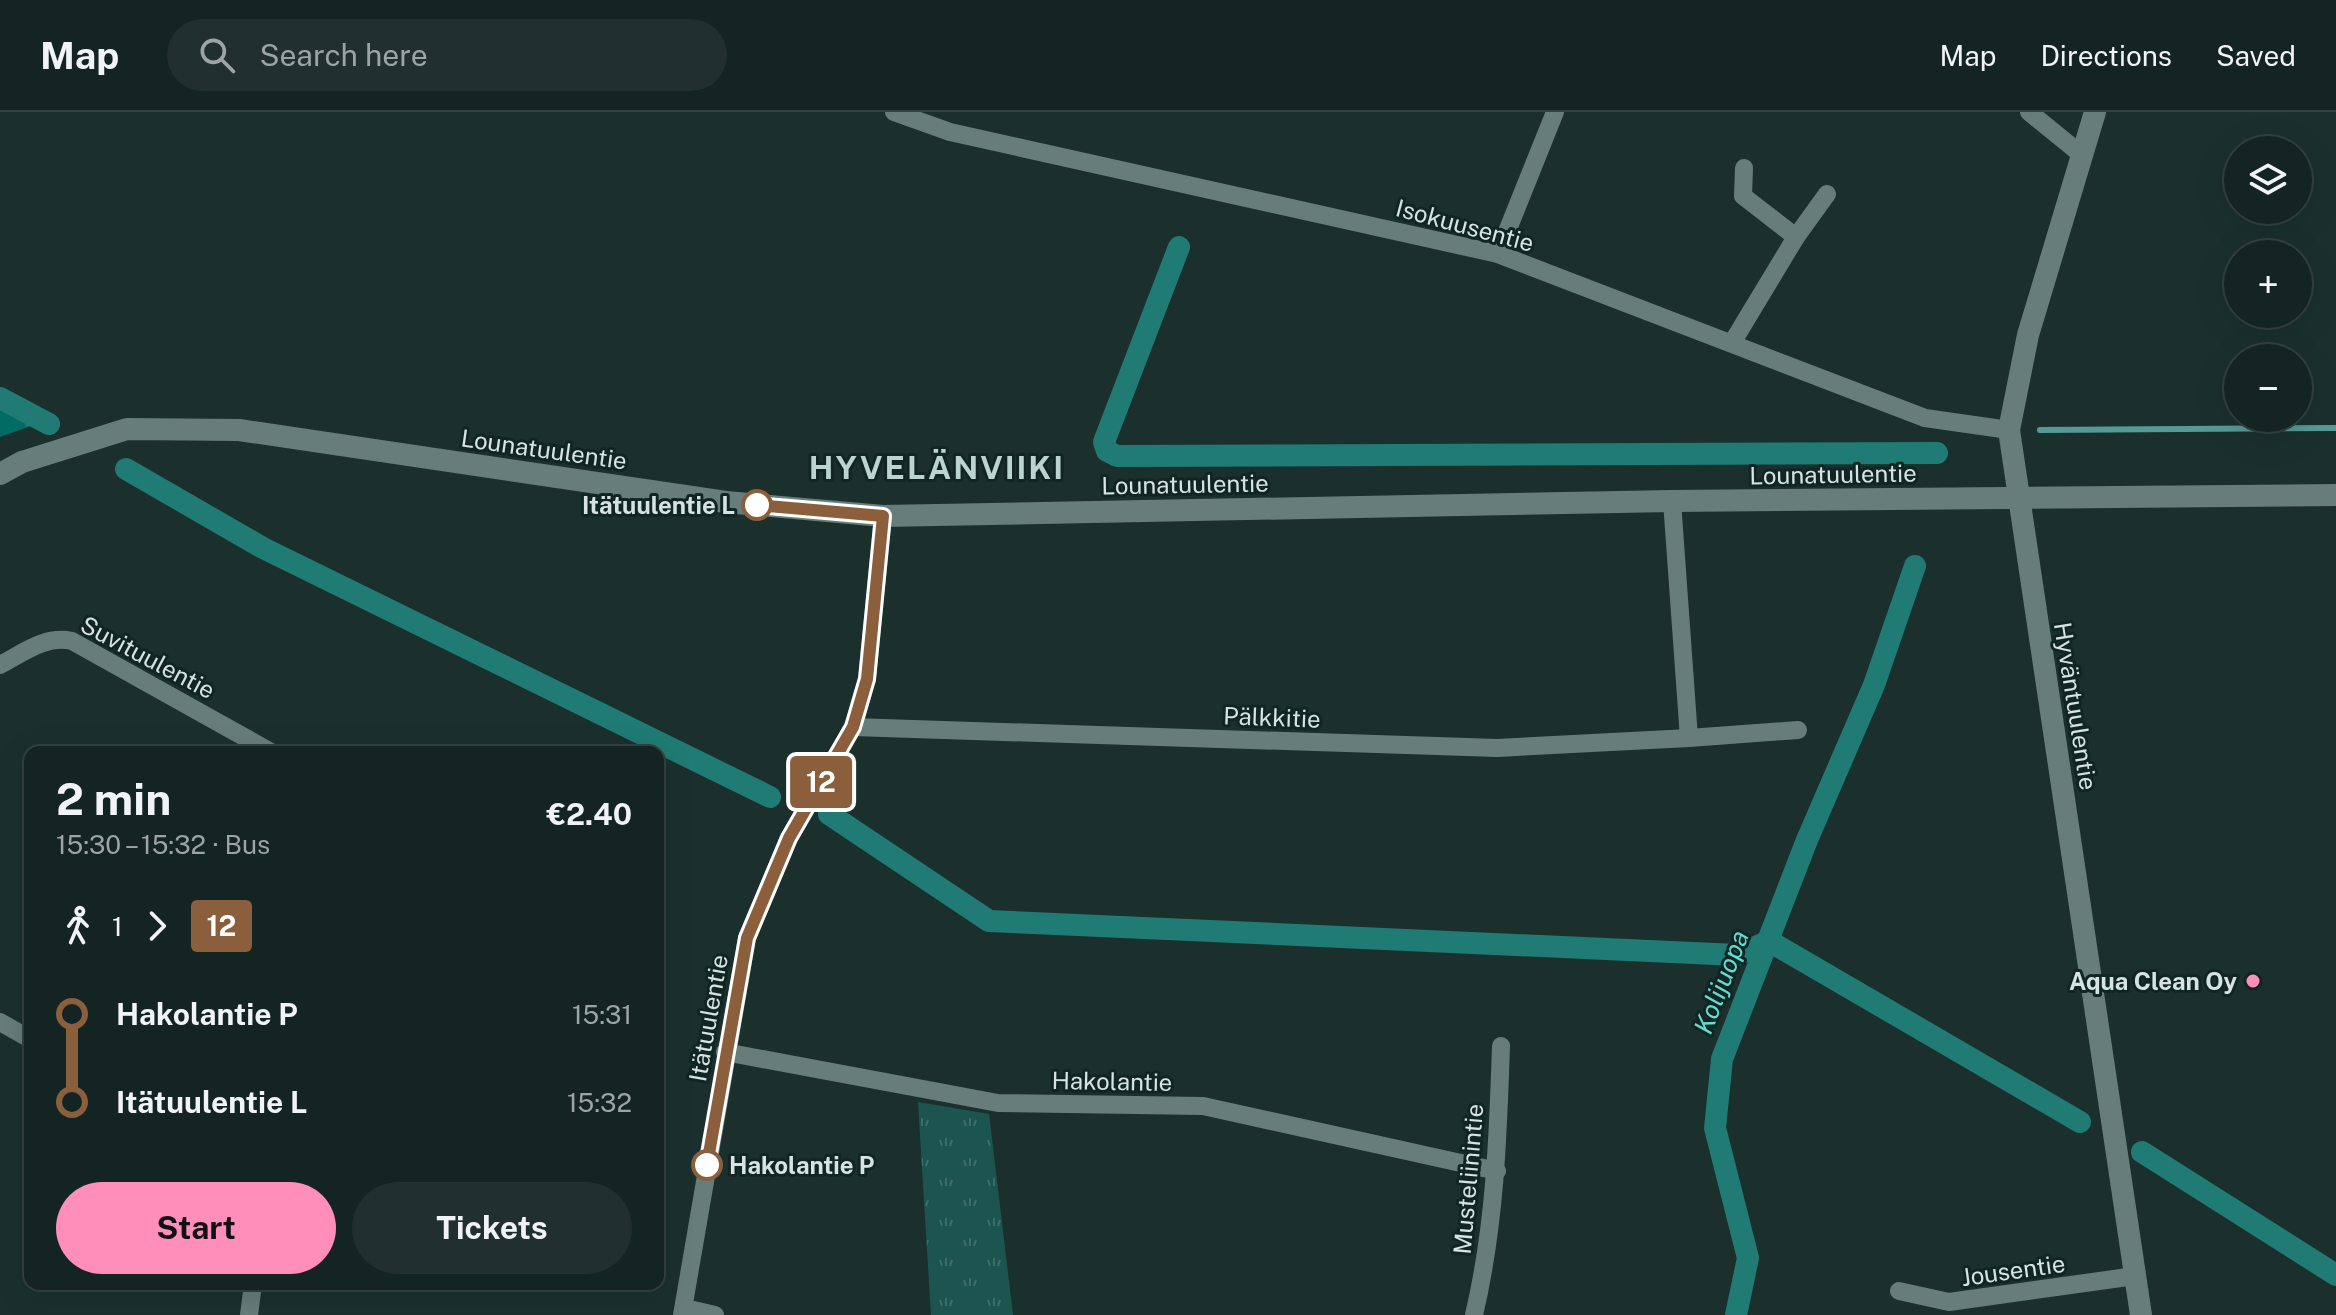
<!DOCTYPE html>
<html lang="en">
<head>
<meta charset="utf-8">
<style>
	body { margin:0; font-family:"Public Sans",sans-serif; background:#21302f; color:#f1f3f6; height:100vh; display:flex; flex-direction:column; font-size:30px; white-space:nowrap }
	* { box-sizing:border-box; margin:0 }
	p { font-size:26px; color:#9da4a5 }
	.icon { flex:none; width:44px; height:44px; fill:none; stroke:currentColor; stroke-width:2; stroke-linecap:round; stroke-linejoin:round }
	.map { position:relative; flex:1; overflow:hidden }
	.sheet { position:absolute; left:24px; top:634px; width:640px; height:544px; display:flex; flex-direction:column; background:#142422; border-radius:16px; box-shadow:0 8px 32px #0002,0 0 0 2px #334140 }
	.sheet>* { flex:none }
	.badge { padding:0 16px; border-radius:6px; font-size:28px; line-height:52px }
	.controls { position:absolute; left:2224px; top:24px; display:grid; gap:16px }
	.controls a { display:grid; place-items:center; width:88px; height:88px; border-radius:50%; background:#142422; box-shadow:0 8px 32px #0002,0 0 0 2px #334140; font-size:40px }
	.map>.badge { position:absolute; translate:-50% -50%; box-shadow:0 0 0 4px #fff }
	.legs { display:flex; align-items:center; gap:12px; height:88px; padding:0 32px; font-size:26px }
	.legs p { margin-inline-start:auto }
	.overview { display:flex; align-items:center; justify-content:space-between; height:136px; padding:0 32px }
	h1 { font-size:44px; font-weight:700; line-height:60px }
	.action { display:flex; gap:16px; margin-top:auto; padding:16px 32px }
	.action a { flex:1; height:92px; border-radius:48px; background:#ff8eba; color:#111; font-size:32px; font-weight:700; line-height:92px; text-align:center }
	.action a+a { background:#21302f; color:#f1f3f6 }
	ul { padding:0 32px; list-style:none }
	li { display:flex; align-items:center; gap:28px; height:88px; font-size:30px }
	li i { display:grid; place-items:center; width:12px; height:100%; margin:0 10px; background:currentColor }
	li i::after { content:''; width:20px; height:20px; margin:-10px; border:6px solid; border-radius:50%; background:#142422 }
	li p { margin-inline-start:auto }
	li:first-child i { background:linear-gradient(#0000 50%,currentColor 0) }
	li:last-child i { background:linear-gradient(currentColor 50%,#0000 0) }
	header { display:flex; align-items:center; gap:48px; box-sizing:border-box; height:112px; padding:0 40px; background:#142422; border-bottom:2px solid #334140 }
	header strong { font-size:38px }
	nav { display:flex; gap:44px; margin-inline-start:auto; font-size:28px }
	.search { width:560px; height:72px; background:#21302f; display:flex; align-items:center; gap:20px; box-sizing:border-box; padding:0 28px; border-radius:44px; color:#9da4a5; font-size:30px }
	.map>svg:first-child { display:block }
	.forest { fill:url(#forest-firs) }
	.park { fill:url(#park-tufts) }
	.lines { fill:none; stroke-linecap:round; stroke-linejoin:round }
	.stream { stroke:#569a94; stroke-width:6 }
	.canal { stroke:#1f7b73; stroke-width:22 }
	.minor { stroke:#667d7a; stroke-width:18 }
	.tertiary { stroke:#667d7a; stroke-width:22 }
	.line-1-casing { stroke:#fff; stroke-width:18 }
	.line-1 { stroke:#8b5e3c; stroke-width:12 }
	.stop-1-dot { fill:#fff; stroke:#8b5e3c; stroke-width:4 }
	.poi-dot { fill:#ff8eba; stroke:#112624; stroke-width:3 }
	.labels { text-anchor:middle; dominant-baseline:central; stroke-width:6; stroke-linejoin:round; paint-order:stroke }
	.street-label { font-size:24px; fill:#d6e3e1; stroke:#112624 }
	.stop-label { font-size:24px; font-weight:bold; fill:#d6e3e1; stroke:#112624; text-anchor:end }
	.poi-label { font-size:24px; font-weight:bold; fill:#d6e3e1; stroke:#112624; text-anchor:end }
	.water-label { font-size:26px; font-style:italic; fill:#60ded1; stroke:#112624 }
	.district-label { font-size:32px; font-weight:bold; letter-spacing:2px; fill:#bbd4d0; stroke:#112624 }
</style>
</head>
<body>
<header>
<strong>Map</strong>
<div class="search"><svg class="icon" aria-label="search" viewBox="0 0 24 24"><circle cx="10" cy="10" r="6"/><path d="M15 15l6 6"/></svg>Search here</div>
<nav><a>Map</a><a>Directions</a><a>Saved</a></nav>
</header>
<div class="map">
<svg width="2336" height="1203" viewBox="0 0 2336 1203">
	<defs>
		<pattern id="forest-firs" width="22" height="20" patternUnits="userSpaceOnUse" patternTransform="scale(2)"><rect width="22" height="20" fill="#016c64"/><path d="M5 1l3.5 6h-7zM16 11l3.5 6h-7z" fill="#25817a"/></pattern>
		<pattern id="park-tufts" width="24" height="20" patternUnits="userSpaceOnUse" patternTransform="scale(2)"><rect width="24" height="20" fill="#1c554f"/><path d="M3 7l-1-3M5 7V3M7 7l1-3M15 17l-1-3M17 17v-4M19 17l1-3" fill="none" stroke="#3c6d68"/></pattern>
	</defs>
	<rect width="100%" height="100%" fill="#1b302d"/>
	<polygon class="forest" points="0,298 31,314 0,325"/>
	<polygon class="park" points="918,990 989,1002 1013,1203 931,1203"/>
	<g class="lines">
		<polyline class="stream" points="2040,318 2336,316"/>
		<g class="canal">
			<polyline points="1179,135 1104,330 1107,339 1117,344 1937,341"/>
			<polyline points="0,286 49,312"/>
			<polyline points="126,357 263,436 770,685"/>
			<polyline points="829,702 989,809 1737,843 1769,829 2080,1010"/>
			<polyline points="2142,1040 2336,1163"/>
			<polyline points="1736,1203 1748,1146 1715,1016 1722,947 1807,728 1874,573 1915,454"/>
		</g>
		<g class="minor">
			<polyline points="894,0 950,20 1498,142 1925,306 2009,318"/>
			<polyline points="2029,0 2082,43"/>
			<polyline points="1744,56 1743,84 1796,125"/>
			<polyline points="1498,142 1555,0"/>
			<polyline points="1732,231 1796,125 1827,82"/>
			<path d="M0,553C23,541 45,523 72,529L271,640"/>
			<polyline points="853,615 1497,636 1689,626 1672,389"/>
			<polyline points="1689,626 1798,618"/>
			<polyline points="0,910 30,927"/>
			<polyline points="725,940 998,991 1203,994 1497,1059"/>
			<polyline points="1899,1179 1949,1190 2135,1164"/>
			<polyline points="685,1196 715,1203"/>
			<polyline points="249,1203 253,1172"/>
			<polyline points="682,1203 747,826 789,726 853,615 867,567 883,404"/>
			<path d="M1474,1203C1495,1114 1498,1025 1501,934"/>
		</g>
		<g class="tertiary">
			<polyline points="2095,0 2028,223 2009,318 2141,1203"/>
			<polyline points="0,362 22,350 127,317 239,318 726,390 883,404 1672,389 2336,383"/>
		</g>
	</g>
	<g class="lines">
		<defs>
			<polyline id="line-1" points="707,1053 747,826 789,726 853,615 867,567 883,404 757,393"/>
		</defs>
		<use href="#line-1" class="line-1-casing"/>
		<use href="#line-1" class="line-1"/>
	</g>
	<g class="stop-1-dot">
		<circle cx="757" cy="393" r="14"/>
		<circle cx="707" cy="1053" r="14"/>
	</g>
	<circle class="poi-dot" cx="2253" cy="869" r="8"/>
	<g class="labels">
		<g class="street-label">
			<text transform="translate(1465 113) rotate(15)">Isokuusentie</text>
			<text transform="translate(544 337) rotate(8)">Lounatuulentie</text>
			<text transform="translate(1833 362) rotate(-1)">Lounatuulentie</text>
			<text transform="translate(1185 372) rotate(-1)">Lounatuulentie</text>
			<text transform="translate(148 545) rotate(28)">Suvituulentie</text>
			<text transform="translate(2076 594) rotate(81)">Hyväntuulentie</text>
			<text transform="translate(1272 605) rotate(2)">Pälkkitie</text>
			<text transform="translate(708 906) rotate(-80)">Itätuulentie</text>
			<text transform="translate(1112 969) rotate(1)">Hakolantie</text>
			<text transform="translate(1468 1067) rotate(-85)">Musteliinintie</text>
			<text transform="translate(2013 1158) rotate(-8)">Jousentie</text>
		</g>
		<g class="stop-label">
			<text x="735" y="393">Itätuulentie L</text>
			<text x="729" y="1053" text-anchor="start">Hakolantie P</text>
		</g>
		<g class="poi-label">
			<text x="2237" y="869">Aqua Clean Oy</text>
		</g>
		<g class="water-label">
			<text transform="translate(1721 870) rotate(-69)">Kolijuopa</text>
		</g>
		<g class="district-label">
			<text x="937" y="355">HYVELÄNVIIKI</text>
		</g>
	</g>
</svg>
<div class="controls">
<a><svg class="icon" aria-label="layers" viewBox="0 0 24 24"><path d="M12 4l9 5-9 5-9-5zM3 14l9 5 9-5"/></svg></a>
<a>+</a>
<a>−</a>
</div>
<b class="badge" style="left:821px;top:670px;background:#8b5e3c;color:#fff">12</b>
<section class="sheet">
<div class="overview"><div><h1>2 min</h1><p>15:30 – 15:32 · Bus</p></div><b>€2.40</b></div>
<div class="legs"><svg class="icon" aria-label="walk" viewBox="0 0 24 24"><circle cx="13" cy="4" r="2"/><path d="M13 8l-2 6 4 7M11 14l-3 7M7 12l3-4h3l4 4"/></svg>1<svg class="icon" aria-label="forward" viewBox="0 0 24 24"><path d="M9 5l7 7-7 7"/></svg><b class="badge" style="background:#8b5e3c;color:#fff">12</b></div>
<ul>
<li><i style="color:#8b5e3c"></i><b>Hakolantie P</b><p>15:31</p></li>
<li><i style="color:#8b5e3c"></i><b>Itätuulentie L</b><p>15:32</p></li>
</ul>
<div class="action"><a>Start</a><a>Tickets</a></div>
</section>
</div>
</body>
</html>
